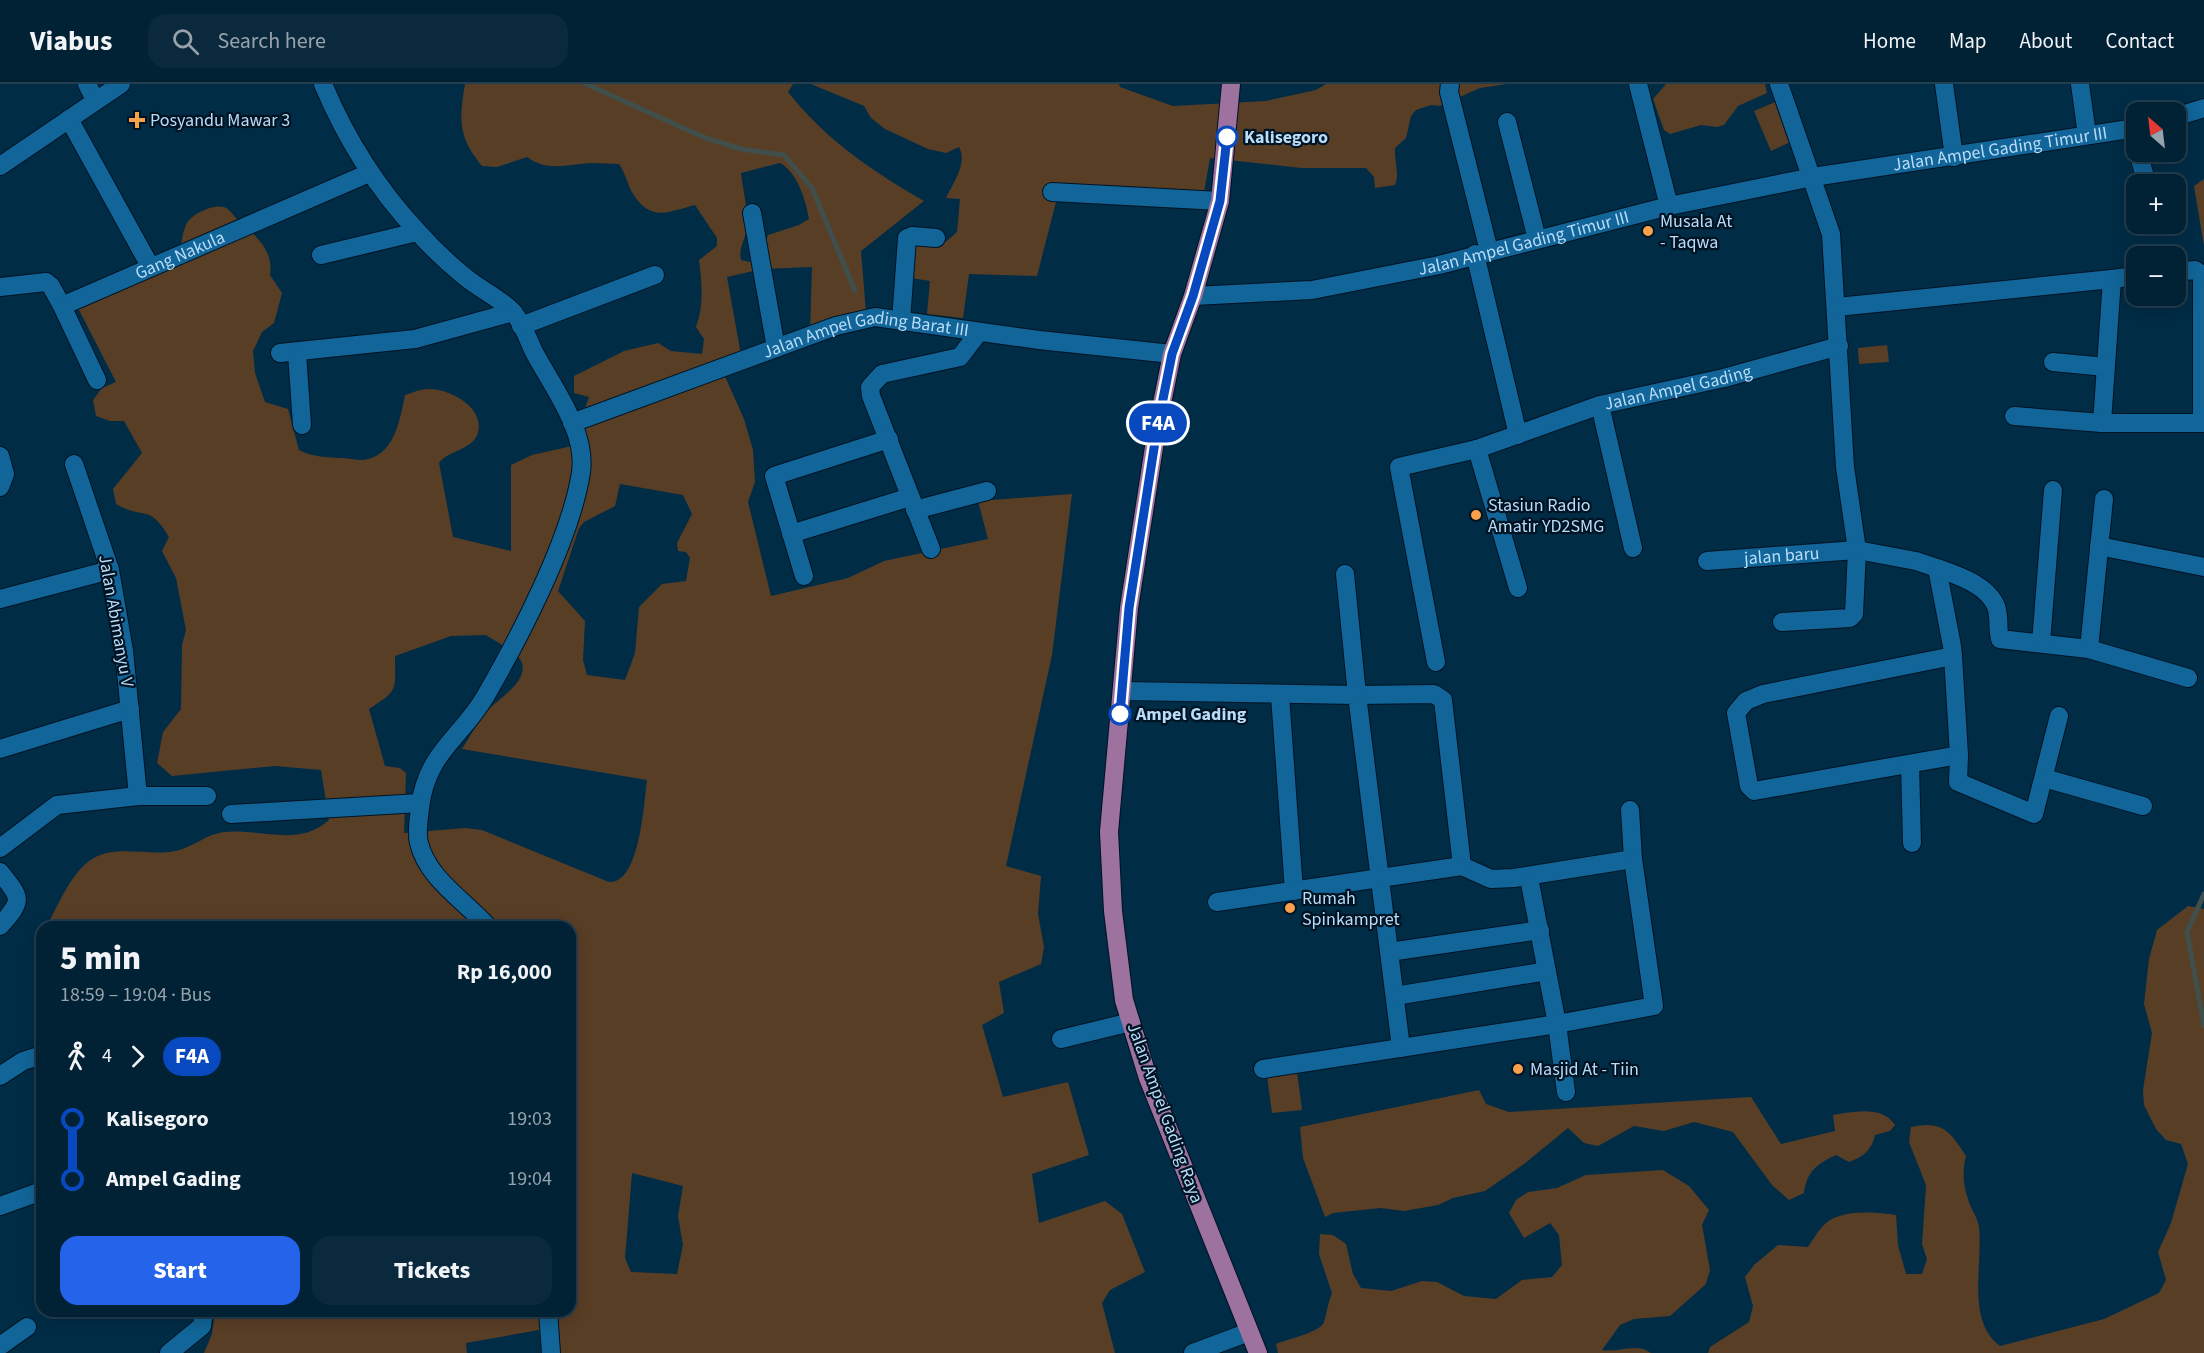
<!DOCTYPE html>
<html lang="en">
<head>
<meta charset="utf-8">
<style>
	body { margin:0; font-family:"Source Sans 3",sans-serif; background:#0b293c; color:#f1f3f6; height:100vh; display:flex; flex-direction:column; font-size:22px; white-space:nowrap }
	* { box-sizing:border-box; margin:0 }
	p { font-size:20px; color:#96a3ac }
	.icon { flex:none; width:33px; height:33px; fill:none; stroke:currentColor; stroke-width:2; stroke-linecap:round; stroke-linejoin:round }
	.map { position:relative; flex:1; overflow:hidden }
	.sheet { position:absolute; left:36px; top:837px; width:540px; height:396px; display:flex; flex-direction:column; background:#012134; border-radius:18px; box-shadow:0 3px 15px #0003,0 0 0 2px #233e4f }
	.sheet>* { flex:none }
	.badge { padding:0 12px; border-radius:20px; font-size:21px; line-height:39px }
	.needle { width:39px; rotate:332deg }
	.fabs { position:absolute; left:2126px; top:18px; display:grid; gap:12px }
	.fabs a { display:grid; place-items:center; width:60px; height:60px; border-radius:12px; background:#012134; box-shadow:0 3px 15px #0003,0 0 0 2px #233e4f; font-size:30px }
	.map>.badge { position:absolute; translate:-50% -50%; box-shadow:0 0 0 3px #fff }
	.legs { display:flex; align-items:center; gap:9px; height:66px; padding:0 24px; font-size:20px }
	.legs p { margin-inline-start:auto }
	.summary { display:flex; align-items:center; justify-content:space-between; height:102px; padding:0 24px }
	h1 { font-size:33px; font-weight:800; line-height:45px }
	.cta { display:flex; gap:12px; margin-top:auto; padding:12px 24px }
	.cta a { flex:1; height:69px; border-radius:18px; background:#2563eb; color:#fff; font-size:24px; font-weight:800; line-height:69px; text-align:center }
	.cta a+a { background:#0b293c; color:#f1f3f6 }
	ul { padding:0 24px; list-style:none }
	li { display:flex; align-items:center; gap:21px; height:60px; font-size:22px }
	li i { display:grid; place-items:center; width:9px; height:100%; margin:0 8px; background:currentColor }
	li i::after { content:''; width:15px; height:15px; margin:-8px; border:4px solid; border-radius:50%; background:#012134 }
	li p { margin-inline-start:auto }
	li:first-child i { background:linear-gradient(#0000 50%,currentColor 0) }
	li:last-child i { background:linear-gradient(currentColor 50%,#0000 0) }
	header { display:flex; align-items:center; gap:36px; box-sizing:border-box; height:84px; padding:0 30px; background:#012134; border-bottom:2px solid #233e4f }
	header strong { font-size:28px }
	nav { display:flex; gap:33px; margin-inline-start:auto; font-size:21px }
	.search { width:420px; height:54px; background:#0b293c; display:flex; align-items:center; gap:15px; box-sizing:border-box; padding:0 21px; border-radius:18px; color:#96a3ac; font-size:22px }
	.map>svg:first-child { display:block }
	.green { fill:#593e26; fill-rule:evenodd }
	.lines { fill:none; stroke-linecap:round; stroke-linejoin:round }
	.stream { stroke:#404f4b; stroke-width:5 }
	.minor-casing { stroke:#001323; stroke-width:20 }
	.major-casing { stroke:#001323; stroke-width:20 }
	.minor { stroke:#116598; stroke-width:18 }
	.major { stroke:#9e729f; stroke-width:18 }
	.line-1-casing { stroke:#fff; stroke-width:14 }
	.line-1 { stroke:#0849c0; stroke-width:9 }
	.poi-dot { fill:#f8a14a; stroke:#001323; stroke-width:2 }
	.stop-1-dot { fill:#fff; stroke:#0849c0; stroke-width:3 }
	.labels { text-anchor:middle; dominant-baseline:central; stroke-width:4.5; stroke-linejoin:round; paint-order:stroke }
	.poi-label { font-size:18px; fill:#b9dcf9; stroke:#001323; text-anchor:start }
	.stop-label { font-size:18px; font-weight:bold; fill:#b9dcf9; stroke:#001323; text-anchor:start }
	.street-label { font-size:18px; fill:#b9dcf9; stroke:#001323 }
</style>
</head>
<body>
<header>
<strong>Viabus</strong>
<div class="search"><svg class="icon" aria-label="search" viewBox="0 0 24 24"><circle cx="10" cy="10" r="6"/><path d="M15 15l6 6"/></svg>Search here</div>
<nav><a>Home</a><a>Map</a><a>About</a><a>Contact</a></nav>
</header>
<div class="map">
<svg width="2204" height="1269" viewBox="0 0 2204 1269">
	<rect width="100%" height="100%" fill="#012c46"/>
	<g class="green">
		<path d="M465,0H793L788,8C826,56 872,87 924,117L861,167L866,229L810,249L812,183L762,185L727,193L741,271L719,279L744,335L753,366L755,398L748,418L771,512L848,494L884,477L988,455L978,417L1072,410L1052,571L1006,782L1041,792L1038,830L1044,863L1041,880L999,898L1004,929L982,941L1003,1013L1068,998L1089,1071L1032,1090L1039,1139L1105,1117L1122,1130L1145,1188L1110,1206L1102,1219L1115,1269H542L539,1246L466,1259L467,1269H204L212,1250L215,1227H570V843H46C58,822 69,793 88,778C110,760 143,771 168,768C192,766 203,751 224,748C261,744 298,764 329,736L321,686L275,682L172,692L157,679L163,648L181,625L182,561L186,546L176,494L162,467L169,453C148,418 145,437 116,420L113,405L142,369L124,337H110L96,332L93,316L102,304L116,298L77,222L178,180C181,168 181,150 187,139C192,130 213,120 223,123C229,124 232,130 237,135C254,150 274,165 270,191L282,209L274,239L262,248L253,267L255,289L265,318L288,325L299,366C311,373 326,373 340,374C347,374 355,376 363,376C394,373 400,336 405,311C412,309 420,305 428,305C448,304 485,323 478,348C474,366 448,366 439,379L453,453L511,467V381L532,371L572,362L589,313L574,309V292L624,267L658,259L671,267L702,270L704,255L696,243C704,221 702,200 699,176L717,162V154L695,121C668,128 651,138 633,110C627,100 626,90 619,80C606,80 593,78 581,80C559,82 545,86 527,73L497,83L482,82C458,53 459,36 465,0ZM780,79C797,88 806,116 809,135L799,141L768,151L759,174L749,178L741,176C738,162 746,156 747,143C748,125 743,106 741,89ZM620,400L683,411L692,430L677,459L678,467L686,468L690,474L686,497L662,500L639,523L635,569L625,596L587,591L583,576L585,537L558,507L579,444L584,438L615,422ZM486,551C496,558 519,568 522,579C528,598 498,615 488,626C478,637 470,653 462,665L647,696C644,718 640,800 609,798L482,746L465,744L404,749L406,689L400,684L385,682L369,625C399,606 395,607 395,572L451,552ZM632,1089L683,1102L678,1132L683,1161L677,1190L631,1188L625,1174Z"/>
		<path d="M811,0H1119L1120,3L1173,22L1266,17L1316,6L1326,0H1507L1480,4L1439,22L1431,21L1416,26L1411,32L1406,54L1395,64C1394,78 1400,89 1395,101L1375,104L1374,93L1366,84H1302L1210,74L1203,114L1058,110L1037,192L969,190L963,234L927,230L930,197L911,194L914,159L942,161L957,148L960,115L946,114C953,99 968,79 959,63L946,69L928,65L885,45L871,34L864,22Z"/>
		<polygon points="1666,0 1765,0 1767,9 1738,22 1724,41 1717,43 1701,41 1670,50 1664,46 1653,15"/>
		<polygon points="1780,16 1797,55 1771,67 1754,27"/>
		<polygon points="2204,95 2204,162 2194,102"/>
		<polygon points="1887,261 1889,278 1859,280 1858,264"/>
		<path d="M2188,822L2204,825V1269H1708L1710,1263L1749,1238L1753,1222L1745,1193L1754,1181L1778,1161L1808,1163C1813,1156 1818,1146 1825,1140C1840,1125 1876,1128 1896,1131L1898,1161L1906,1190H1922L1927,1175L1922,1160L1926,1101L1909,1058L1911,1043C1942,1036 1950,1047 1966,1072C1962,1087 1963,1103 1969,1118C1972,1127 1977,1132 1979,1143C1983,1181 1966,1237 2000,1262L2104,1235L2159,1209L2166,1196L2158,1168L2171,1139L2188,1080L2181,1060L2166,1056L2156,1045L2144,1021L2143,1006L2152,949L2144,920L2149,875L2157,846Z"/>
		<polygon points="1297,988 1302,1026 1272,1029 1267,992"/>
		<path d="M1479,1006L1486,1020L1509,1028L1751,1013L1781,1060L1835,1047L1833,1031C1853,1028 1882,1021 1895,1041L1890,1047L1875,1051C1872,1066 1863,1073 1849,1078L1836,1071C1817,1080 1807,1087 1804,1109L1789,1116L1772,1101L1733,1048L1694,1038L1664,1047L1634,1042L1598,1062L1584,1059L1568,1044L1524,1080L1485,1107L1453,1114L1438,1121L1404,1127L1381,1124L1333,1129L1325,1133L1303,1074L1300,1043Z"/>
		<path d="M1663,1086L1689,1102L1709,1126L1702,1141L1710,1186L1706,1200L1670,1232L1634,1235L1620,1241L1602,1266C1619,1269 1636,1258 1651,1269H1278L1276,1260C1288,1255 1321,1248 1324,1238C1327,1228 1328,1219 1332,1209L1319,1170L1320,1150L1333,1151L1346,1160L1353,1190L1361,1204L1391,1207L1422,1197L1437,1198L1464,1212L1496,1215L1522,1196L1552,1193L1562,1181L1559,1151L1550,1139L1524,1154L1509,1129L1516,1116L1528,1108L1557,1104L1586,1091Z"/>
	</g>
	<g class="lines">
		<g class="stream">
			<polyline points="586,0 703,53 741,65 784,71 812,104 855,207"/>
			<polyline points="2204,810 2187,848 2204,942"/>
		</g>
		<defs>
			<g id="minor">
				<polyline points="87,0 95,16"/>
				<path d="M323,0C346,55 377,104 417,147C431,163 448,179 464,192C479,205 500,214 513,228C522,238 528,255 534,268C552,302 587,347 581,388C571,455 519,554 485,613C460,655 426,669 420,724C419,735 416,748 419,759C427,794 465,817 488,843"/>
				<polyline points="1450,0 1449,8 1489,167"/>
				<polyline points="1638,0 1669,122"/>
				<polyline points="1779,0 1831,150 1845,383 1857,466 1854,530 1850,534 1782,538"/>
				<polyline points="1944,0 1954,73"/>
				<polyline points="2080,0 2087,51"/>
				<polyline points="2175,33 2204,24"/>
				<polyline points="69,35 150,182"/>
				<polyline points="1507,38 1537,155"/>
				<polyline points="2138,68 2147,100"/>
				<polyline points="0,82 121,0"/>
				<polyline points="1052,108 1220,117"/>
				<polyline points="752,129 776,264"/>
				<polyline points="1475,170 1518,351"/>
				<polyline points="321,171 417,148"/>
				<polyline points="2175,188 2195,186 2202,191 2202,339"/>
				<polyline points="2112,195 2136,192"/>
				<path id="s1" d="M0,203L46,198L51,202L62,222L369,89"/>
				<path id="s2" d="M1193,212L1312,206L1439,181L1669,122L1813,93L2136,44"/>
				<polyline points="62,222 97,296"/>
				<polyline points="1837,223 2112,195 2102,339"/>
				<polyline points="901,237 907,154 912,152 936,154"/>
				<polyline points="521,242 655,191"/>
				<polyline points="280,269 415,255 513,228"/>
				<polyline points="297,269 302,341"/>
				<polyline points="2053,278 2106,283"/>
				<polyline points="1600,321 1633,464"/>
				<polyline points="2014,332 2102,339 2204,339"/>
				<path id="s3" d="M572,339L836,242L875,233L1039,256L1172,270"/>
				<polyline points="1477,365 1518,504"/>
				<polyline points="0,372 5,390 0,403"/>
				<polyline points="915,426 987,407"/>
				<polyline points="791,450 910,413"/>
				<polyline points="2099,462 2204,483"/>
				<polyline points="931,465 871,312 870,303 882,290 960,273 979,248"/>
				<path id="s4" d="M1707,477L1857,466L1916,477L1937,484L1952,562L1953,572L1959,671L1754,707L1749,702L1736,629L1746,617L1763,610L1953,572"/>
				<path d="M1937,484C1957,491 1987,501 1996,522C2000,533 1997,545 2000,555L2089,565L2188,594"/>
				<polyline points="1345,490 1357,611 1434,610 1443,616 1462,782"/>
				<polyline points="804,492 774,392 889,355"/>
				<polyline points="0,515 110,486"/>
				<polyline points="2041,559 2053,406"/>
				<polyline points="2089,565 2104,415"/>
				<path id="s5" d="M1436,578L1399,383L1477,365L1600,321L1724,294L1839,262"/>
				<polyline points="1123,607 1357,611 1401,964"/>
				<polyline points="1280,611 1294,807"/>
				<polyline points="0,665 130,625"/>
				<polyline points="1959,671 1958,698 2034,730 2059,632"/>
				<polyline points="1910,680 1912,759"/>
				<polyline points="2044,694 2143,722"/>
				<polyline points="138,712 207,712"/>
				<polyline points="231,730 420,719"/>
				<polyline points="0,764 57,721 138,712 124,567 110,486 74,380"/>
				<polyline points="1462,782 1491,795 1514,794 1633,775 1630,726"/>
				<path d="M0,788C22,815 23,816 0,842"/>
				<polyline points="1530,799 1557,940 1566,1008"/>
				<polyline points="1217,818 1462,782"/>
				<polyline points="1389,868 1540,846"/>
				<polyline points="1395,912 1547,887"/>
				<polyline points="1061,955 1131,938"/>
				<polyline points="1263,985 1557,940 1654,922 1633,775"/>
				<polyline points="0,992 23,977 42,971"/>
				<polyline points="0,1122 42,1107"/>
				<polyline points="548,1227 551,1269"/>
				<polyline points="0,1262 27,1243"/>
				<polyline points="169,1269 202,1242 204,1227"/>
				<polyline points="1193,1269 1249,1248"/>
			</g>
			<polyline id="major" points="1231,0 1220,117 1193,212 1172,270 1157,344 1129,524 1109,748 1113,827 1124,916 1148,994 1258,1269"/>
		</defs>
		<use href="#minor" class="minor-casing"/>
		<use href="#major" class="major-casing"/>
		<use href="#minor" class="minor"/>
		<use href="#major" class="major"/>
	</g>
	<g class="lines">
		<defs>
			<polyline id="line-1" points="1120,630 1129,524 1157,345 1172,270 1193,212 1220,117 1227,53"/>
		</defs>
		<use href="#line-1" class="line-1-casing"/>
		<use href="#line-1" class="line-1"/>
	</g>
	<g class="poi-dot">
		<path d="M134 27h6v6h6v6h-6v6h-6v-6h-6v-6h6z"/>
		<circle cx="1648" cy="147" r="6"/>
		<circle cx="1476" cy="431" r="6"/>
		<circle cx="1290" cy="824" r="6"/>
		<circle cx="1518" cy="985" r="6"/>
	</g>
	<g class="stop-1-dot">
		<circle cx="1227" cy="53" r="10"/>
		<circle cx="1120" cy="630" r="10"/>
	</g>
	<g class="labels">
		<g class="poi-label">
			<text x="150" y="36">Posyandu Mawar 3</text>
			<text x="1660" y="137">Musala At<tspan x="1660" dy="21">- Taqwa</tspan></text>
			<text x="1488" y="421">Stasiun Radio<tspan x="1488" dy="21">Amatir YD2SMG</tspan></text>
			<text x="1302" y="814">Rumah<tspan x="1302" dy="21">Spinkampret</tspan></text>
			<text x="1530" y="985">Masjid At - Tiin</text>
		</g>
		<g class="stop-label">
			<text x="1244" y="53">Kalisegoro</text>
			<text x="1136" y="630">Ampel Gading</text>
		</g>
		<g class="street-label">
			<text stroke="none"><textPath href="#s2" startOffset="822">Jalan Ampel Gading Timur III</textPath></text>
			<text stroke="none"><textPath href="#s2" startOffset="336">Jalan Ampel Gading Timur III</textPath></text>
			<text stroke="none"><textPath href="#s1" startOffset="204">Gang Nakula</textPath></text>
			<text stroke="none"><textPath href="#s3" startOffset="310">Jalan Ampel Gading Barat III</textPath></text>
			<text stroke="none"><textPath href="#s5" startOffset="489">Jalan Ampel Gading</textPath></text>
			<text stroke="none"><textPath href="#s4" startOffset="75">jalan baru</textPath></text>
			<text transform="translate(116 537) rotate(80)">Jalan Abimanyu V</text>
			<text transform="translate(1165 1029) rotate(70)">Jalan Ampel Gading Raya</text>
		</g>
	</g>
</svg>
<div class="fabs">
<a><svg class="needle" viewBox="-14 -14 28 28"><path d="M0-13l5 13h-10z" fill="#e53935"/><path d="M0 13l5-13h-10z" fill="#96a3ac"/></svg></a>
<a>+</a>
<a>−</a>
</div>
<b class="badge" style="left:1158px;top:339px;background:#0849c0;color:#fff">F4A</b>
<section class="sheet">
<div class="summary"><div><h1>5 min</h1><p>18:59 – 19:04 · Bus</p></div><b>Rp 16,000</b></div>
<div class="legs"><svg class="icon" aria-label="walk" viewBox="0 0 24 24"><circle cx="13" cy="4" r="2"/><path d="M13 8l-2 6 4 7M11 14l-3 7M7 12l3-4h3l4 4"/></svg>4<svg class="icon" aria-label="forward" viewBox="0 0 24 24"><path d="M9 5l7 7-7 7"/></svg><b class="badge" style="background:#0849c0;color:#fff">F4A</b></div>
<ul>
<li><i style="color:#0849c0"></i><b>Kalisegoro</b><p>19:03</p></li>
<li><i style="color:#0849c0"></i><b>Ampel Gading</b><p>19:04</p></li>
</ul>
<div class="cta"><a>Start</a><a>Tickets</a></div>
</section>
</div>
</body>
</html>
